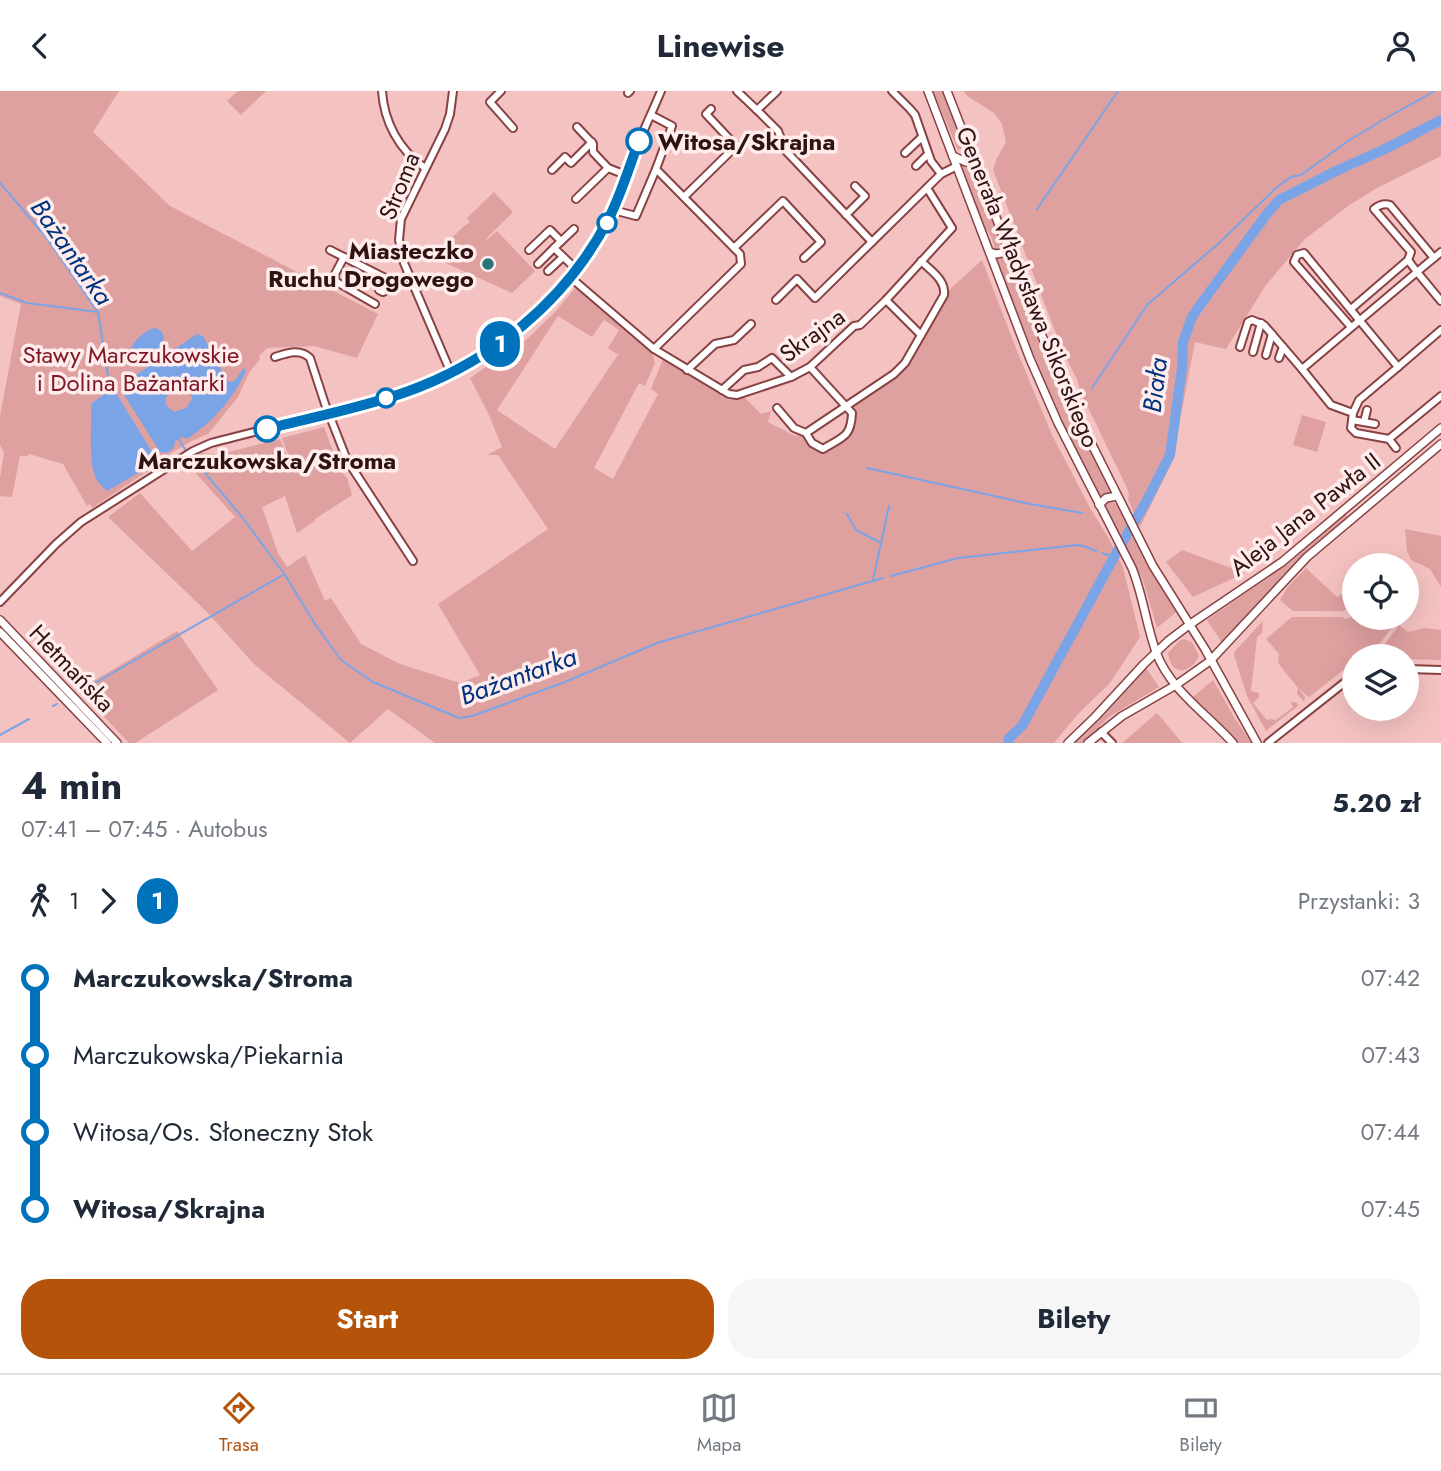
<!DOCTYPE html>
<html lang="pl">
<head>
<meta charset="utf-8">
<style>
	body { margin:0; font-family:Jost,sans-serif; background:#f6f6f7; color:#1f2937; height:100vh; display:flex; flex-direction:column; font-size:26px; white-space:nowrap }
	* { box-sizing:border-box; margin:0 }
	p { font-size:23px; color:#747a83 }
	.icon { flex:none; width:38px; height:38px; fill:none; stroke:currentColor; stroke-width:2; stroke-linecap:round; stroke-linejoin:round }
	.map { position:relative; height:652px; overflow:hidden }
	.details { display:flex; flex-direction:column; background:#fff; flex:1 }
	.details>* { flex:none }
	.badge { padding:0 14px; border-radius:23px; font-size:24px; line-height:46px }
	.fabs { position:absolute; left:1342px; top:462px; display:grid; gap:14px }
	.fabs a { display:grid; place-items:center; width:77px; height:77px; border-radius:50%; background:#fff; box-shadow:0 7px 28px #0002; font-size:35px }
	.map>.badge { position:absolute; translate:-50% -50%; box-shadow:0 0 0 4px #fff }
	.legs { display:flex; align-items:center; gap:10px; height:77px; padding:0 21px; font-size:23px }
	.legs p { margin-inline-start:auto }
	.summary { display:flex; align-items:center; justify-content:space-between; height:119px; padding:0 21px }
	h1 { font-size:38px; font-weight:700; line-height:52px }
	.cta { display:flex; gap:14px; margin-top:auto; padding:14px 21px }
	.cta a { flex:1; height:80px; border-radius:28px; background:#b45309; color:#fff; font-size:28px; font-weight:700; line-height:80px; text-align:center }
	.cta a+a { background:#f6f6f7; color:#1f2937 }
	ul { padding:0 21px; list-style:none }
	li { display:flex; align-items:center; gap:24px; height:77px; font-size:26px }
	li i { display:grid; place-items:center; width:10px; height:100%; margin:0 9px; background:currentColor }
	li i::after { content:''; width:18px; height:18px; margin:-9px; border:5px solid; border-radius:50%; background:#fff }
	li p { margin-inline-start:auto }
	li:first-child i { background:linear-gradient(#0000 50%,currentColor 0) }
	li:last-child i { background:linear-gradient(currentColor 50%,#0000 0) }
	header { display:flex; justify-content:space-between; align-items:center; height:91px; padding:0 21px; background:#fff; font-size:32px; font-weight:700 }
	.menu { display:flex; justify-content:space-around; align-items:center; height:98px; border-top:2px solid #e0e1e3; background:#fff; font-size:19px; color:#747a83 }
	.menu a { display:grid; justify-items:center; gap:4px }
	.menu .selected { color:#b45309 }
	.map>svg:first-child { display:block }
	.green { fill:#dea1a0; fill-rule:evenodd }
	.water { fill:#7ba4e7; fill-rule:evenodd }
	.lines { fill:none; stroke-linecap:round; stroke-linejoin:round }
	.stream { stroke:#7ba4e7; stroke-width:2 }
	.river { stroke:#7ba4e7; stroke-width:10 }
	.minor-casing { stroke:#884244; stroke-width:10 }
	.major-casing { stroke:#884244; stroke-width:10 }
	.minor { stroke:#fff; stroke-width:6 }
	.major { stroke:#fff; stroke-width:7 }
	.line-1-casing { stroke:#fff; stroke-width:16 }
	.line-1 { stroke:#0072bc; stroke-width:10 }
	.stop-1-dot { fill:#fff; stroke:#0072bc; stroke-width:3.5 }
	.poi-dot { fill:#2b7579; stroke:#feedec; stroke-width:2.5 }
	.labels { text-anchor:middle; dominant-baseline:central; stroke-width:7; stroke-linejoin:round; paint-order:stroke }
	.stop-label { font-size:24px; font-weight:bold; fill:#301213; stroke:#feedec; text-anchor:start }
	.street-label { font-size:24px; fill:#301213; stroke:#feedec }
	.poi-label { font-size:24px; font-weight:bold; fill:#301213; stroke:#feedec; text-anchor:end }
	.park-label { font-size:24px; fill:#7e1624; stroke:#feedec }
	.water-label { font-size:26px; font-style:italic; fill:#01327e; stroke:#feedec }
</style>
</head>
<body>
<header><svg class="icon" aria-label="back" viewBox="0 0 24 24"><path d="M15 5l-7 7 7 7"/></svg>Linewise<svg class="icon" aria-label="person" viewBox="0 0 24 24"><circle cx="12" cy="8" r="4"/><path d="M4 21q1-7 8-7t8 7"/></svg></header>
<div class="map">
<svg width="1441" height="652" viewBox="0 0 1441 652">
	<rect width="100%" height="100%" fill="#f4c2c1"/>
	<g class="green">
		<polygon points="0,0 119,0 93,41 170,115 378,223 357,267 314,255 267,257 259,265 260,268 249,282 238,306 208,343 192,350 171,362 166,368 161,369 148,380 92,417 90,413 87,415 63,373 29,363 27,365 20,365 12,406 0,405 0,387 4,362 0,354 0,325 21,213 0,205"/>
		<polygon points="238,0 266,0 241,24 227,10"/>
		<polygon points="933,0 944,0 965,56 958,59"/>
		<polygon points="964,0 1441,0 1441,65 1377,97 1348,115 1305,148 1266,194 1226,258 1195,251 1172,371 1140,436 1128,408 1129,404 1127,397 1080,300 1078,291 1062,258 993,79 997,67 1006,51 1002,33 994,22 967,5"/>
		<polygon points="959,71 972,73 1004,154 999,159 995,158 991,146 982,131"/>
		<polygon points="494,101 513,121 486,148 487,149 497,140 535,180 512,202 432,166 463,136 470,131 467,127"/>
		<path d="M1007,163L1035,237L1066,310L1112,404H1105L1100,409C1061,330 1026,249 994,166L1001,167Z"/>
		<path d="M982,169L1017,260L1052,344L1089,415L1109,448L1123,476L1140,546L1110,592L1078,623L1054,652H435L388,618L350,652L254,573L207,521L108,426L140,402L192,460L235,426L185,370L200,362L221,363L280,348L296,384L282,347L324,336L340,379L347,387L352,404L315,428V430L297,442L285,405L262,416L278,462L287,476L305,464L325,510L331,507L361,553L400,573L460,592L480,584L438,513L548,438L498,364H487L502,356L489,324L470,287L526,249L555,221L576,196L652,261L655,272L645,295L639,292L594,377L613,388L658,303L651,298L663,268L729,309L744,306L761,323L771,320L768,331L795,345L798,343L801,344L809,354L823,361L853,340L855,325L852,315L896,285L907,273L949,199ZM558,225L592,246L604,229L619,239L608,257L617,263L619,262L555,358L497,319Z"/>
		<polygon points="1302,324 1326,331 1317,361 1293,354"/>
		<polygon points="1109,411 1113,411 1117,414 1148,476 1176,521 1157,537 1143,489 1105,419 1106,414"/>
		<polygon points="1344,423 1347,425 1347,428 1294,475 1222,552 1207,529 1290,471"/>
		<polygon points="1405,438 1441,445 1441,496 1430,478 1411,469 1407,460"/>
		<polygon points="1182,459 1245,482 1193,506 1166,471"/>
		<polygon points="1306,477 1337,506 1354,495 1354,520 1347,518 1342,520 1293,520 1280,509 1287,497"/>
		<polygon points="1292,526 1342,526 1346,528 1351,526 1389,527 1396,531 1378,555 1374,565 1354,565 1354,574 1346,577 1309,606 1307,605 1298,596 1305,606 1304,611 1297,603 1298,597 1278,572 1279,563 1266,548"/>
		<polygon points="1263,530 1262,542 1257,546 1251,600 1259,602 1259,606 1253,612 1267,629 1271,628 1276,629 1293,616 1291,612 1292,611 1295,611 1299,614 1266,640 1247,605 1234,564 1235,560"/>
		<polygon points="1399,534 1408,541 1425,537 1441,539 1441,569 1407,568 1407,565 1378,565 1382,557"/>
		<polygon points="177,540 218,599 135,652 129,652 79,599"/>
		<path d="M1184,548L1192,551L1199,565C1190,583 1171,586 1168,562L1179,550Z"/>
		<polygon points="1146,577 1159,596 1109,626 1083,652 1074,652 1103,625"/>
		<polygon points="1213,589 1235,628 1252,652 1237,652 1193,606"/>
		<polygon points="1157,622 1182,652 1122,652"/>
	</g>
	<g class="water">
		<path d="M155,237C181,245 142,282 130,259C134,249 145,239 155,237Z"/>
		<path d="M197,243L203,245L227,289L230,291L235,289L244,277L246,280C233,308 213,331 187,348L182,346L175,350L174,357L167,362L160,361L121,299V294ZM183,294L189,298L192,308L186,317L174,321L166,314L165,308L172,299Z"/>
		<path d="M113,297L157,369L151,374L146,375L145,378L107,400C103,396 98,392 96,387C88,372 92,333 91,314L93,311Z"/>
	</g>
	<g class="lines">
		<g class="stream">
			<polyline points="0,92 46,146 98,221 110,298"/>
			<polyline points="1037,118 1118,0"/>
			<polyline points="0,202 27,212 98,221"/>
			<polyline points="1092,297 1147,214 1219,152 1277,96 1291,86 1301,84 1348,50 1381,30 1435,0"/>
			<polyline points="178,347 186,360"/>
			<polyline points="190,364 242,426 285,484 315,533 341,569 373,591 459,627 472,625 565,591 657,552 883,487"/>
			<polyline points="867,377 1030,413 1082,422"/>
			<polyline points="847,423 856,439 879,451"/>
			<polyline points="1102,462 1114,466"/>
			<polyline points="891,485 958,467 1077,454 1084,455 1096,460"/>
			<polyline points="873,489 889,415"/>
			<polyline points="81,600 283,484"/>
			<polyline points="53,615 57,613"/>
			<polyline points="0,644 29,628"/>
		</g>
		<polyline class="river" points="1008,652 1009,647 1022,635 1114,466 1146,411 1170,364 1182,277 1183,251 1192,226 1198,217 1266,124 1279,109 1338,79 1385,58 1441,29"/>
		<defs>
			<g id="minor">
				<path d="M382,0C384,31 399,59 425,77"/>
				<polyline points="501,0 490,11 513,37"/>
				<polyline points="737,0 757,19"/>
				<polyline points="777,0 757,19 778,40 786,60 872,151"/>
				<polyline points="892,0 910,18 915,24 931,70 941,83"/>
				<polyline points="628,2 630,0"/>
				<polyline points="651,24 672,35 656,78 740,163 741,173 654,258"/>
				<polyline points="577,36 593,53 593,61 608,77 626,84"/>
				<polyline points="905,62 922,46"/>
				<polyline points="916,75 928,63"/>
				<polyline points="552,79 565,66 571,72 592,51"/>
				<polyline points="684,106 736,55 706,23 711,18"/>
				<polyline points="576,108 608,77"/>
				<polyline points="613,119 636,125 656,78"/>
				<polyline points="846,124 865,105 855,95"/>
				<polyline points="574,138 554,157 576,178"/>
				<polyline points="734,157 783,110 821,151 804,167"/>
				<polyline points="330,159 393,191 396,191 411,186"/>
				<polyline points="529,159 550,139 561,150"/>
				<polyline points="344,166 335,183 335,190 375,213"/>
				<path d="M1408,169L1411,161L1374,118C1379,114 1384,112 1390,114L1434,167"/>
				<polyline points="538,173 554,157"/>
				<polyline points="548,180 563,166"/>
				<polyline points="570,186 654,258 729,303 737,304 791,286 810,276 854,235 860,234 886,209 952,137 927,97"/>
				<polyline points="379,199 383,201 385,200 391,190"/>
				<polyline points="776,209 797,188 815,207 941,83 957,75"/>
				<polyline points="886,209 921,244"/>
				<polyline points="1351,218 1408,169 1417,181 1441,161"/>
				<polyline points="1351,236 1294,171 1297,164 1304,162 1398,276 1359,309 1353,322 1351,337 1356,342 1389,348 1396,357"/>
				<polyline points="1240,256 1248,231 1252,229 1264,234 1302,278"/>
				<polyline points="1253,261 1261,232"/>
				<polyline points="1266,264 1272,243"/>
				<path d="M275,266C287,262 300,257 310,267L325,313L347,369L413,470"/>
				<polyline points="1279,267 1283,256"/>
				<polyline points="1398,276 1441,239"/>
				<polyline points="687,279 715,253 734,249 751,233"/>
				<polyline points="451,282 404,172 399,149 401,128 445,38 450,23 453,0"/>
				<polyline points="722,299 744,279 758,276 772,267 791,286"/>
				<path d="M777,317L794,337L806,342L894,283L905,272L944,204C946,189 931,180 921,170"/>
				<polyline points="1353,322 1331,314 1302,278 1417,181 1441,210"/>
				<polyline points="1352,329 1375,333"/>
				<polyline points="1364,331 1367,319"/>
				<path d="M806,342L812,352L823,358C842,346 851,347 852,322L810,276"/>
				<polyline points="1389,348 1441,305"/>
				<path d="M0,511L56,453L81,431L193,360L211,352C250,342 290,332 330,321C364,313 399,305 432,291C505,259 568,204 606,133C619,110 626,83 636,59C643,39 653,20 661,0"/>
				<polyline points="1407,578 1441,579"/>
				<polyline points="1101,641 1112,652"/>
				<polyline points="1268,652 1354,584"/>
			</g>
			<g id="major">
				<path d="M928,0L1030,268L1058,332L1132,477C1143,504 1146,533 1156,561C1170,599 1207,623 1233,652"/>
				<polyline points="947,0 1042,245 1070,310 1153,475 1205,558 1257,652"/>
				<polyline points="953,65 966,71 975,69"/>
				<polyline points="990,161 996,163 1002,162 1008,154"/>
				<polyline points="1099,414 1106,407 1117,405"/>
				<polyline points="0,529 117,652"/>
				<polyline points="0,541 107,652"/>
				<polyline points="1068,652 1095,626 1144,573 1168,550 1189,534 1282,471 1441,337"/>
				<polyline points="1088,652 1122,625 1176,594 1210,570 1307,466 1441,353"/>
			</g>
		</defs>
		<use href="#minor" class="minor-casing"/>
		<use href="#major" class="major-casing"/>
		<use href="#minor" class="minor"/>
		<use href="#major" class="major"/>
	</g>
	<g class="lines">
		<defs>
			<path id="line-1" d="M267,338C313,326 361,317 406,301C491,271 566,210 608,129C621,104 629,76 639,50"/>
		</defs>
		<use href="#line-1" class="line-1-casing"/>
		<use href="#line-1" class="line-1"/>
	</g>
	<g class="stop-1-dot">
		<circle cx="639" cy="50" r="12"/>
		<circle cx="607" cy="132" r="9"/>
		<circle cx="386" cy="307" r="9"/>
		<circle cx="267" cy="338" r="12"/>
	</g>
	<circle class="poi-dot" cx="488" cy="173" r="7"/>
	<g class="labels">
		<g class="stop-label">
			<text x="658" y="50">Witosa/Skrajna</text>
			<text x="267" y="369" text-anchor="middle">Marczukowska/Stroma</text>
		</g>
		<g class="street-label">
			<text transform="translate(399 95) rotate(-68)">Stroma</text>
			<text transform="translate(1028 196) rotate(68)">Generała Władysława Sikorskiego</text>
			<text transform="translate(812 244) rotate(-36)">Skrajna</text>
			<text transform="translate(1305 423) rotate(-38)">Aleja Jana Pawła II</text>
			<text transform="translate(72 577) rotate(46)">Hetmańska</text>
		</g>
		<g class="poi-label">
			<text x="474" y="159">Miasteczko<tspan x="474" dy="28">Ruchu Drogowego</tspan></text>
		</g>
		<g class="park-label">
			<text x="131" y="263">Stawy Marczukowskie<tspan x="131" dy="28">i Dolina Bażantarki</tspan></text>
		</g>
		<g class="water-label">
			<text transform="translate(72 161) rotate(55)">Bażantarka</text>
			<text transform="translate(1155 294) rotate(-83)">Biała</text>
			<text transform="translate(518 585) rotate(-20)">Bażantarka</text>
		</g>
	</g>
</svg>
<div class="fabs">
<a><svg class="icon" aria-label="locate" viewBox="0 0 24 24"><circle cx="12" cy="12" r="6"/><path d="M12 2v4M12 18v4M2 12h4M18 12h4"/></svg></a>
<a><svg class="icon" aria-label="layers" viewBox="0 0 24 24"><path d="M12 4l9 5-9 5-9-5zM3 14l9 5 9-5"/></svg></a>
</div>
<b class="badge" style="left:500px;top:253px;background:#0072bc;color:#fff">1</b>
</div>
<section class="details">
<div class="summary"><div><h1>4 min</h1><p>07:41 – 07:45 · Autobus</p></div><b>5.20 zł</b></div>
<div class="legs"><svg class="icon" aria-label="walk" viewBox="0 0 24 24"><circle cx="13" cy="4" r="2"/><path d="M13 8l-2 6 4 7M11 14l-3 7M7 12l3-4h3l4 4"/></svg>1<svg class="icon" aria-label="forward" viewBox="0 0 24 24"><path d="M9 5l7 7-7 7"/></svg><b class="badge" style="background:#0072bc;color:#fff">1</b><p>Przystanki: 3</p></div>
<ul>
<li><i style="color:#0072bc"></i><b>Marczukowska/Stroma</b><p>07:42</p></li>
<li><i style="color:#0072bc"></i><span>Marczukowska/Piekarnia</span><p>07:43</p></li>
<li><i style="color:#0072bc"></i><span>Witosa/Os. Słoneczny Stok</span><p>07:44</p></li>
<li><i style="color:#0072bc"></i><b>Witosa/Skrajna</b><p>07:45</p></li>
</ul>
<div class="cta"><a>Start</a><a>Bilety</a></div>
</section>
<nav class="menu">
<a class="selected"><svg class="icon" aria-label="directions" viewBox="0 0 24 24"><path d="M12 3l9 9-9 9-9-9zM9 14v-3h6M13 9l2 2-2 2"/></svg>Trasa</a>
<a><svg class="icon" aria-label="map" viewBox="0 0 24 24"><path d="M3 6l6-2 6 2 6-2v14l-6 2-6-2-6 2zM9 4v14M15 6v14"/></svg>Mapa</a>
<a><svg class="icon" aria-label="tickets" viewBox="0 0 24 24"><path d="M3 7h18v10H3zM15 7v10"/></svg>Bilety</a>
</nav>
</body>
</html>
